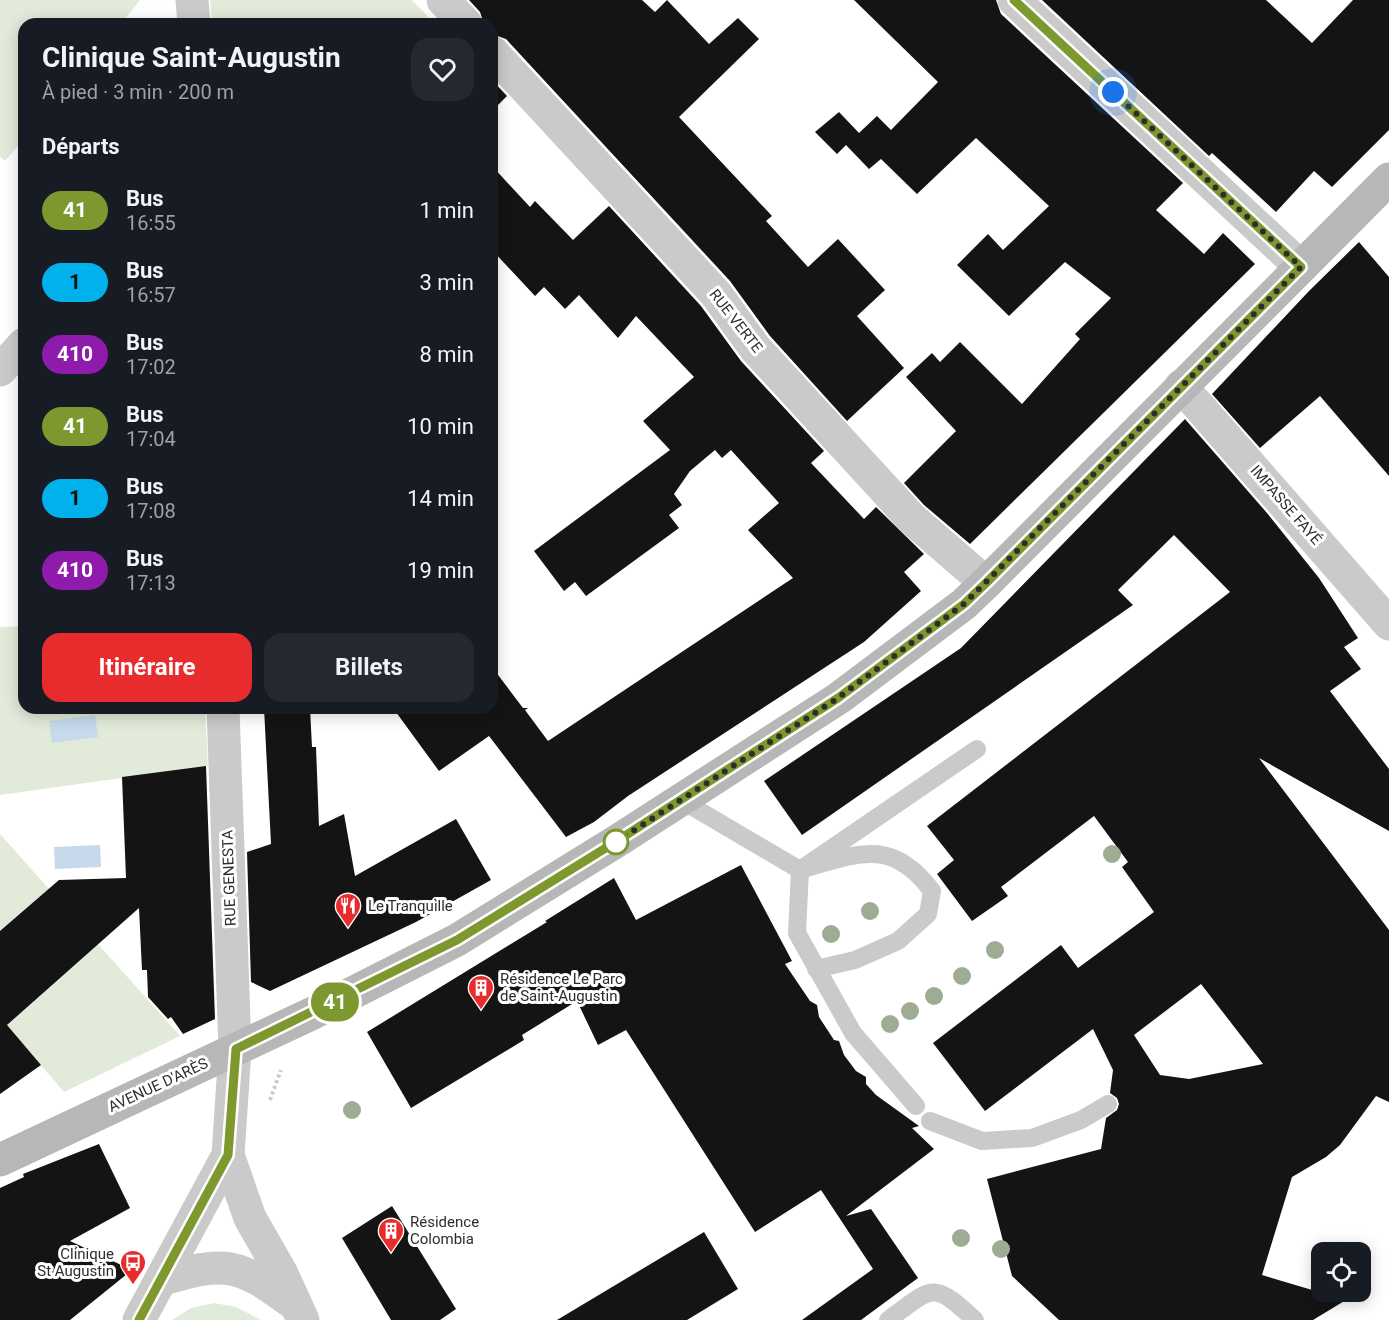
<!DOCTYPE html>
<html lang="fr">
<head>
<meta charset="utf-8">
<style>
	body { margin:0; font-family:Roboto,sans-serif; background:#242831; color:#f1f3f6; height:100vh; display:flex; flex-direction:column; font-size:22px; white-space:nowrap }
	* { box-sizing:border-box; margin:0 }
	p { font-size:20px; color:#9ea1a6 }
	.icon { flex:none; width:33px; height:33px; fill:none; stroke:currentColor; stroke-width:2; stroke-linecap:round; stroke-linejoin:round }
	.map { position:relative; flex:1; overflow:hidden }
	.panel { position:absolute; left:18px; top:18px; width:480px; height:696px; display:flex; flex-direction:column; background:#171b24; border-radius:18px; box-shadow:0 3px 15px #0003 }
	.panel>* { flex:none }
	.badge { padding:0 12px; border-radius:20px; font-size:21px; line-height:39px }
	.tools { position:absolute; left:1311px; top:1242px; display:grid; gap:12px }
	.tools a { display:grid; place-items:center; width:60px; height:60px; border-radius:12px; background:#171b24; box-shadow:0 3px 15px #0003; font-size:30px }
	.you { position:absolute; width:30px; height:30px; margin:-15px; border:4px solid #fff; border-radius:50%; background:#1a73e8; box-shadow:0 0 0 9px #1a73e833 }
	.map>.badge { position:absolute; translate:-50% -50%; box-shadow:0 0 0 3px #fff }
	h2 { padding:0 24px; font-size:22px; line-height:54px }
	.round { display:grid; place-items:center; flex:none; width:63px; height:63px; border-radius:18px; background:#242831 }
	.headline { display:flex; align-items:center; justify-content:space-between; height:102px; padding:0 24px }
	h1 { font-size:28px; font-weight:700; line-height:45px }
	.cta { display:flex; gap:12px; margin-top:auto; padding:12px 24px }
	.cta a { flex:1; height:69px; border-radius:18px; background:#e82b2d; color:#fff; font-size:24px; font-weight:700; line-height:69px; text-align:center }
	.cta a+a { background:#242831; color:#f1f3f6 }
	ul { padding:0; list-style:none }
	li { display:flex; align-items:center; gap:18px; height:72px; padding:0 24px }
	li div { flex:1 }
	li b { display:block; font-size:22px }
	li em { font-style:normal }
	li .badge { min-width:66px; font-weight:700; text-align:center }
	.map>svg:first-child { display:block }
	.green { fill:#e2ebda }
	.water { fill:#c6daec }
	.building { fill:#141414; fill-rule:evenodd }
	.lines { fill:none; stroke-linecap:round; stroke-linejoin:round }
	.path { stroke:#cacaca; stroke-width:4; stroke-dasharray:3 3; stroke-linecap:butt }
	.lane { stroke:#cacaca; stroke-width:18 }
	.street { stroke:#cacaca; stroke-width:33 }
	.secondary { stroke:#b7b7b7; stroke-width:33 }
	.tree { fill:#9dac93 }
	.line-casing { stroke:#fff; stroke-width:14 }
	.line { stroke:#7c982e; stroke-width:9 }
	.walk { stroke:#2d2d2d; stroke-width:6; stroke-dasharray:0 10.8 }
	.stop-dot { fill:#fff; stroke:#7c982e; stroke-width:3 }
	.labels { text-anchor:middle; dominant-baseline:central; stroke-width:6; stroke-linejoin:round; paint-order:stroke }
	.street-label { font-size:15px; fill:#2d2d2d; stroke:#fff }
	.poi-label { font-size:15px; fill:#2d2d2d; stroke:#fff; text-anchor:start }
</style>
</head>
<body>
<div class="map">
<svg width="1389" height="1320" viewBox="0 0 1389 1320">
	<rect width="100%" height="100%" fill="#fff"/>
	<g class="green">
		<polygon points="0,0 140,0 121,24 24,24 24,139 5,161 0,156"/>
		<polygon points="210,0 412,0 435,24 212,24"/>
		<polygon points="24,626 24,708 205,708 208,766 0,795 0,627"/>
		<polygon points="0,834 180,1036 64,1092 0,1018"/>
		<polygon points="214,1303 236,1307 261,1320 172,1320 191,1308"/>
	</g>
	<g class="water">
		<polygon points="95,715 98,737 52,743 49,721"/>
		<polygon points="100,845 101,867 55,869 54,847"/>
	</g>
	<g class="building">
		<polygon points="469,0 642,0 655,12 667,0 709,44 738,18 759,39 679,117 772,216 766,221 808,267 838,239 885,290 857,316 904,368 847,421 770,336 730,281 506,39 492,34 492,24 484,24 480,12"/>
		<polygon points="854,0 996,0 1001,14 1183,183 1156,210 1204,254 1223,233 1255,264 970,544 924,505 904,483 956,431 906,377 932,353 940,362 960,342 1022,404 1080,339 1075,334 1111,298 1065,262 1009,316 957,265 988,234 1003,250 1049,206 976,138 917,194 881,159 869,169 846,145 837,154 815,132 839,112 859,133 877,116 891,130 938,82"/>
		<polygon points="1042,0 1266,0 1312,43 1353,0 1389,0 1389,130 1332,187 1314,171 1276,212 1212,153 1209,156"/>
		<polygon points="492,80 507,96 492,111"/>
		<polygon points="492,166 530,207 535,201 573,240 609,206 701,306 741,361 824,451 811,463 864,519 876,507 924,554 904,572 921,591 864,642 628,796 594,822 566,837 489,736 439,771 393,708 492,708 492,667 523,708 528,708 525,710 548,741 793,578 748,530 779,503 731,450 722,458 715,450 690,471 674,494 682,505 669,515 679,528 586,596 575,582 564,591 534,551 670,450 643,421 694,377 636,316 618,338 579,295 565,309 544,287 535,296 492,250"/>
		<polygon points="1359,242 1389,277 1389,476 1320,396 1260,448 1212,394 1309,291"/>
		<path d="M1185,419L1267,513L1319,578L1358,638L1344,647L1361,669L1330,691L1389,769V831L1259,758L1389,930V1102L1376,1096L1340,1145L1326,1157L1292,1177L1262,1275L1346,1300L1313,1320H1059L1012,1276L987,1179L1101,1149L1106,1118L1117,1110L1119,1104L1117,1098L1110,1093L1113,1070L1093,1029L985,1111L933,1043L1061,945L1078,968L1154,912L1122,867L1128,862L1094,816L1001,887L1008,896L972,921L937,874L954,860L927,826L1230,592L1174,535L1118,590L1133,605L802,835L764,781L961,648ZM1201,984L1263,1064L1189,1079L1160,1075L1134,1035Z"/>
		<polygon points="264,708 310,708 312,747 316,747 319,826 344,814 355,876 456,819 491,880 416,922 270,991 251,982 247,852 271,844"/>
		<polygon points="206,766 215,1019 183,1034 171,1017 168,1019 148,997 147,970 142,970 139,908 7,1025 41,1065 0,1094 0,931 59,880 126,878 122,777"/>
		<polygon points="741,865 792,961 785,964 810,1001 817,1005 819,1017 834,1040 839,1041 844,1055 856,1071 866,1077 866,1084 876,1095 919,1126 912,1128 934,1149 846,1216 871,1209 918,1278 861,1320 802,1320 873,1269 821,1190 755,1232 626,1030 598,1045 577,1001 522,1035 524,1040 411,1108 367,1032 547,922 545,921 614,878 636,920"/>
		<polygon points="99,1144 130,1208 70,1241 132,1270 70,1320 0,1320 0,1188 24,1177 23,1174"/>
		<polygon points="392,1206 456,1309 440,1320 391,1320 342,1238"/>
		<polygon points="704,1232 738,1289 687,1320 557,1320"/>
	</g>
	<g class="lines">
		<polyline class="path" points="270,1100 281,1070"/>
		<g class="lane">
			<polyline points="681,800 800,870 977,749"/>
			<path d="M816,969L855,960L898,941L928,914L932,891C891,836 856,854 800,870L797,933L853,1033L916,1106"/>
			<polyline points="930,1121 982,1141 1032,1138 1081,1120 1108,1104"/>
			<path d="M888,1320C933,1287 932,1280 975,1320"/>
		</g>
		<g class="street">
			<polyline points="192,0 194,24"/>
			<polyline points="443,0 466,24"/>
			<polyline points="1014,0 1301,267"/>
			<polyline points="492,52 716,294 755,348 911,518 986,583"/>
			<polyline points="0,370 24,344"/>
			<polyline points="1181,386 1389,624"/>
			<polyline points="228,1155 250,1218 282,1274 303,1320"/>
			<path d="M161,1280C225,1260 239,1263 293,1303"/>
			<polyline points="139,1320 228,1155 235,1049 223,708"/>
		</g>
		<polyline class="secondary" points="0,1160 311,1014 457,940 617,841 839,698 964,604 986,583 1389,179"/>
	</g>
	<g class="tree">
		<circle cx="1112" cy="854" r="9"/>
		<circle cx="870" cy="911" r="9"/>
		<circle cx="831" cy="934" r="9"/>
		<circle cx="995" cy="950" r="9"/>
		<circle cx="962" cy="976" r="9"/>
		<circle cx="934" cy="996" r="9"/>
		<circle cx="910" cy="1011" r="9"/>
		<circle cx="890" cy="1024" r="9"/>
		<circle cx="352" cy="1110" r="9"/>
		<circle cx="961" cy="1238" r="9"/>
		<circle cx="1001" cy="1249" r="9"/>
	</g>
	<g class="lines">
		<defs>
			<polyline id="line" points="139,1320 228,1155 236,1049 457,940 617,841 838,698 964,604 986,583 1301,267 1014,0"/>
		</defs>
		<use href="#line" class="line-casing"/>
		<use href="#line" class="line"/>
		<polyline class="walk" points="616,842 838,698 964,604 1301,267 1113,92"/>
	</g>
	<defs>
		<symbol id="restaurant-pin" viewBox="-11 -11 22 30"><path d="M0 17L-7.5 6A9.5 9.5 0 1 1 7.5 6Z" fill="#e82b2d" stroke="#fff"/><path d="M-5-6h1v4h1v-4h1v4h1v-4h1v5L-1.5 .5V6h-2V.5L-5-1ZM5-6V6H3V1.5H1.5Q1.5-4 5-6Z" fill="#fff"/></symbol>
		<symbol id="building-pin" viewBox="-11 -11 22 30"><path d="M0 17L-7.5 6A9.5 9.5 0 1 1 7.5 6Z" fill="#e82b2d" stroke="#fff"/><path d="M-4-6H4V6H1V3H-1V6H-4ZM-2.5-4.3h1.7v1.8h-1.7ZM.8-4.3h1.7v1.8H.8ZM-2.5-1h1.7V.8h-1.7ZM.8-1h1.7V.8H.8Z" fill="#fff"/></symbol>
		<symbol id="bus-pin" viewBox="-11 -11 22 30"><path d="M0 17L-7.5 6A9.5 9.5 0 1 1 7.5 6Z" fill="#e82b2d" stroke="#fff"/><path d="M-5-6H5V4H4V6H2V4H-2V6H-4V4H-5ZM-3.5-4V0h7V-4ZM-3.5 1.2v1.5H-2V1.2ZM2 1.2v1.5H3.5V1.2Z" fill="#fff"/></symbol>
	</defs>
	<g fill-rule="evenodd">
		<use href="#restaurant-pin" x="333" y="891" width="30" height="40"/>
		<use href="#building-pin" x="466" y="973" width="30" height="40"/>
		<use href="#building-pin" x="376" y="1216" width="30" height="40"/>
		<use href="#bus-pin" x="118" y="1248" width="30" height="40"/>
	</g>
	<circle class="stop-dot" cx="616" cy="842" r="12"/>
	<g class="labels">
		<g class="street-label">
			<text transform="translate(736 321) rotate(52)">RUE VERTE</text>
			<text transform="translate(1286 505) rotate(49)">IMPASSE FAYÉ</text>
			<text transform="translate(229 878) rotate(-92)">RUE GENESTA</text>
			<text transform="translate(158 1085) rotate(-25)">AVENUE D'ARÈS</text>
		</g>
		<g class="poi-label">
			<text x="368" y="906">Le Tranquille</text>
			<text x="500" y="979">Résidence Le Parc<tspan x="500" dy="17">de Saint-Augustin</tspan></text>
			<text x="410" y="1222">Résidence<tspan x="410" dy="17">Colombia</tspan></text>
			<text x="114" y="1254" text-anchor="end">Clinique<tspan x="114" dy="17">St Augustin</tspan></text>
		</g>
	</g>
</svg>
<div class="tools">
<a><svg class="icon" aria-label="locate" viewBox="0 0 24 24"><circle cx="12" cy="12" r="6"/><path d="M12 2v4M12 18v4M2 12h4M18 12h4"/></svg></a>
</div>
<div class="you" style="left:1113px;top:92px"></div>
<b class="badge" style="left:335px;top:1002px;background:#7c982e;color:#fff">41</b>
<section class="panel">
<div class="headline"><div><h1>Clinique Saint-Augustin</h1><p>À pied · 3 min · 200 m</p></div><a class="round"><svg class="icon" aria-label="heart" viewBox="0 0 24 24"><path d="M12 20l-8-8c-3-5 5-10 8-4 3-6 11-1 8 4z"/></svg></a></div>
<h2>Départs</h2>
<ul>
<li><span class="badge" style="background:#7c982e;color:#fff">41</span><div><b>Bus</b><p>16:55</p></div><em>1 min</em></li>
<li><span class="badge" style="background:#00b1eb;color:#111">1</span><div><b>Bus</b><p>16:57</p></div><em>3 min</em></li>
<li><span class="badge" style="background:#8f1bac;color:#fff">410</span><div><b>Bus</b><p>17:02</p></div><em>8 min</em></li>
<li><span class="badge" style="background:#7c982e;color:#fff">41</span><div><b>Bus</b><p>17:04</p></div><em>10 min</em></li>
<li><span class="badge" style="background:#00b1eb;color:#111">1</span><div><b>Bus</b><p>17:08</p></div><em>14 min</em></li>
<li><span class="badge" style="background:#8f1bac;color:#fff">410</span><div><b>Bus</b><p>17:13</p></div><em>19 min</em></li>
</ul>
<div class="cta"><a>Itinéraire</a><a>Billets</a></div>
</section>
</div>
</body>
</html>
